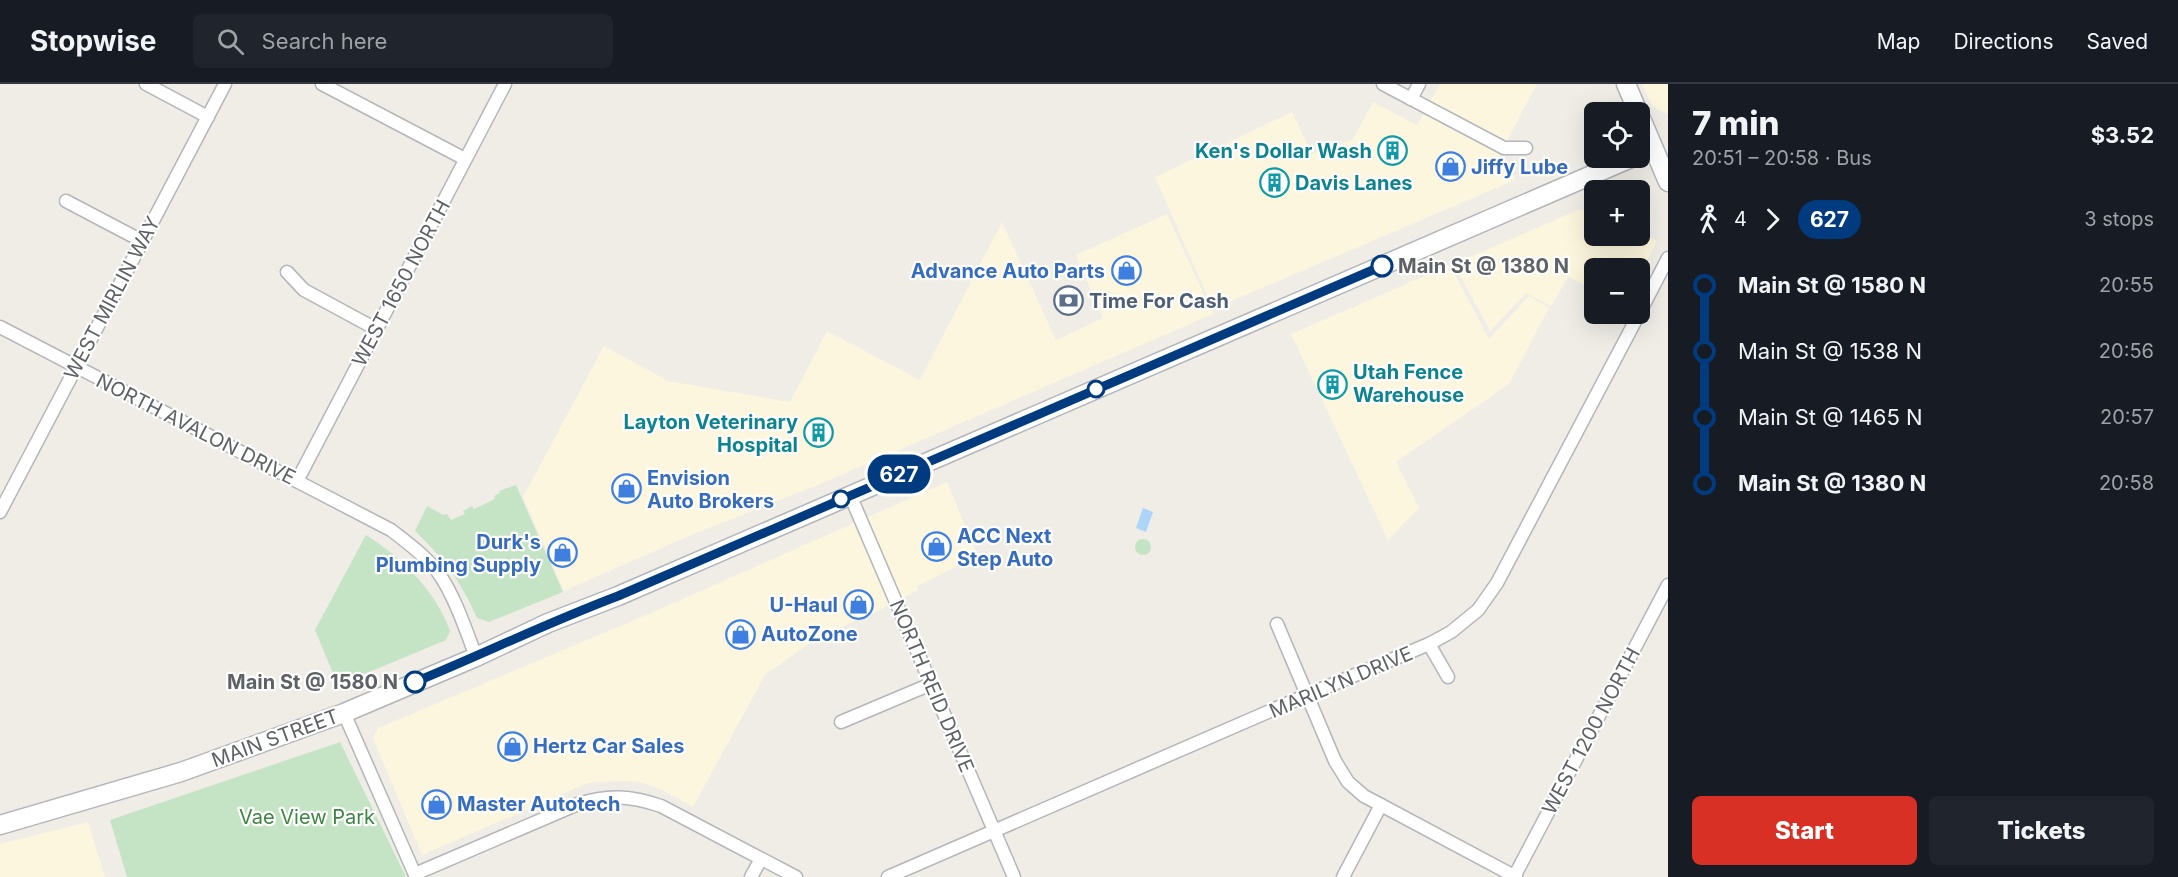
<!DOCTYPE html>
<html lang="en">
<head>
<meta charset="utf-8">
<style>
	body { margin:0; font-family:Inter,sans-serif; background:#20242c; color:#f1f3f6; height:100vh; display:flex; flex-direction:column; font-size:22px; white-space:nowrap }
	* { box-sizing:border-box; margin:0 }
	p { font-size:20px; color:#9ea1a6 }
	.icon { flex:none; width:33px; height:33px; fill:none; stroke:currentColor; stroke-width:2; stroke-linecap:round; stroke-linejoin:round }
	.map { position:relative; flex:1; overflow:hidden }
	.side { display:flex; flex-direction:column; background:#171b24; width:510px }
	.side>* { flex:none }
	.badge { padding:0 12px; border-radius:20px; font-size:21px; line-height:39px }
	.controls { position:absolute; left:1584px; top:18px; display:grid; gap:12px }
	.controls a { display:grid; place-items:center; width:66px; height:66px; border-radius:9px; background:#171b24; box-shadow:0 6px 24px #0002; font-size:30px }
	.map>.badge { position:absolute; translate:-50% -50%; box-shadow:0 0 0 3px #fff }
	.legs { display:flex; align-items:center; gap:9px; height:66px; padding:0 24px; font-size:20px }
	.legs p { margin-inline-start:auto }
	.headline { display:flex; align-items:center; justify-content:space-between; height:102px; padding:0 24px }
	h1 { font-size:33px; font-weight:800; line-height:45px }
	.primary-button { display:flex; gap:12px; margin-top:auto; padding:12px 24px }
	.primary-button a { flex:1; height:69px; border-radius:9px; background:#d93025; color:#fff; font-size:24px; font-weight:800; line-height:69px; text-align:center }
	.primary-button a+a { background:#20242c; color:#f1f3f6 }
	ul { padding:0 24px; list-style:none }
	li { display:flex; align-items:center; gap:21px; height:66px; font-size:22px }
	li i { display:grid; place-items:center; width:9px; height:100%; margin:0 8px; background:currentColor }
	li i::after { content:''; width:15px; height:15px; margin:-8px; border:4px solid; border-radius:50%; background:#171b24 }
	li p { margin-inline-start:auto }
	li:first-child i { background:linear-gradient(#0000 50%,currentColor 0) }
	li:last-child i { background:linear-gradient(currentColor 50%,#0000 0) }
	header { display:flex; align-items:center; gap:36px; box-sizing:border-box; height:84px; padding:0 30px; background:#171b24; border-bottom:2px solid #363941 }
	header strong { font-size:28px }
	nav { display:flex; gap:33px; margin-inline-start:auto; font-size:21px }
	.search { width:420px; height:54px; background:#20242c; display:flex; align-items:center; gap:15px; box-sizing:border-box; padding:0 21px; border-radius:9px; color:#9ea1a6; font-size:22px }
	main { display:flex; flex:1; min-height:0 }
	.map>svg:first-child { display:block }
	.commercial { fill:#fcf6de }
	.green { fill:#c5e4c5 }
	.water { fill:#acd5f9 }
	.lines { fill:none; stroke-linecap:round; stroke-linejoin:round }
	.street-casing { stroke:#b3b6ba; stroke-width:15 }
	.secondary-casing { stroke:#b2b5ba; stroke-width:21 }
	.street { stroke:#fff; stroke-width:12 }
	.secondary { stroke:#fff; stroke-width:18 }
	.line-1-casing { stroke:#fff; stroke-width:14 }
	.line-1 { stroke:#003b80; stroke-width:9 }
	.stop-1-dot { fill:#fff; stroke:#003b80; stroke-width:3 }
	.labels { text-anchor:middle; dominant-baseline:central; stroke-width:4.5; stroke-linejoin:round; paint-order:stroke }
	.culture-label { font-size:20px; font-weight:bold; fill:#0d838f; stroke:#fff; text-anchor:end }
	.shop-label { font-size:20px; font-weight:bold; fill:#366cbe; stroke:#fff; text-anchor:start }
	.stop-label { font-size:20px; font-weight:bold; fill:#5e6165; stroke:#fff; text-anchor:start }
	.street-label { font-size:20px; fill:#5e6165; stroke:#fff }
	.service-label { font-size:20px; font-weight:bold; fill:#4e5e75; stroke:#fff; text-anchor:start }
	.park-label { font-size:20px; fill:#3d8542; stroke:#fff }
</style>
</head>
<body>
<header>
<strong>Stopwise</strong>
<div class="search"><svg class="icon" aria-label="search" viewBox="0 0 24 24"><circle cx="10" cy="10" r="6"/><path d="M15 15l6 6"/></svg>Search here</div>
<nav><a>Map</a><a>Directions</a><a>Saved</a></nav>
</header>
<main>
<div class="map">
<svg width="1668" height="793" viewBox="0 0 1668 793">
	<rect width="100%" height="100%" fill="#efede6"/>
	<g class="commercial">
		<polygon points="1440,0 1537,0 1494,81 1514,92 1515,96 1213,225 1155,93 1292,28 1312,70 1353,55 1373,18 1417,41"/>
		<polygon points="1642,0 1668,0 1668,30 1658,26 1651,20"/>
		<polygon points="1580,125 1594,129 1594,152 1640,152 1640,147 1657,157 1640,190 1640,184 1594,184 1594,205 1568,193 1551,222 1526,209 1490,247 1454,180"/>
		<polygon points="1167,130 1213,230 818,401 696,449 564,507 523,413 604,262 668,297 790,318 827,247 920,296 1002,138 1056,256 1103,234 1076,171"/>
		<polygon points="1450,181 1489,255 1529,212 1549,224 1509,300 1396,378 1419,424 1388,456 1291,250"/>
		<polygon points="947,398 978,472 917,502 918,506 882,525 817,554 765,591 693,723 664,707 641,698 620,697 588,699 422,771 373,654 378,644 644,532"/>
		<polygon points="88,738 105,793 0,793 0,760"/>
	</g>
	<g class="green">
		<path d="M516,401L563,508L489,538L477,534C460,496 445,476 415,447L427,422L443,431L447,430L451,436L465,430L463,427L472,422L474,425L495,415L494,412L500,409L499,407Z"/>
		<path d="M366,451C403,475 435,506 450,547L446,556L338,601L315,546Z"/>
		<circle cx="1143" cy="463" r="8"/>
		<polygon points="340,658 406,793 127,793 110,736"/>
	</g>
	<polygon class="water" points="1143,424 1153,428 1146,448 1136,444"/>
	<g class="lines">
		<defs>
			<g id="street">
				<polyline points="146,0 208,33"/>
				<polyline points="322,0 465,75"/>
				<polyline points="1383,0 1504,64 1526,64"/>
				<polyline points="1411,15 1419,0"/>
				<polyline points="66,117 142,157"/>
				<polyline points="287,188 304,206 376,245"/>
				<polyline points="1640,228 1668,174"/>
				<path d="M0,243L391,446C408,459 424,471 437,487C454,510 466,546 476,573"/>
				<polyline points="297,397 505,0"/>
				<polyline points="850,411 1014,793"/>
				<polyline points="0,428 225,0"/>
				<polyline points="1277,540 1335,677 1348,698 1364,712 1381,721 1516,793"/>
				<polyline points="1429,560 1448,593"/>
				<polyline points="344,629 416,793"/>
				<polyline points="841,638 931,600"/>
				<path d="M415,790L578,720C609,710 631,712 661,722L796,793"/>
				<polyline points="751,793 761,775"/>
				<polyline points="888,793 1293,617 1429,560 1451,548 1478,526 1497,499 1639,230"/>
				<polyline points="1343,793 1381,721"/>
				<polyline points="1514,793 1668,501"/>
			</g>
			<g id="secondary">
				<polyline points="1626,0 1638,28"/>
				<polyline points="1640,32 1668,98"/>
				<polyline points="0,741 181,688 344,629 476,573 548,539 618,512 1631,74"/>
			</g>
		</defs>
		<use href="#street" class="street-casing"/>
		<use href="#secondary" class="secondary-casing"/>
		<use href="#street" class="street"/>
		<use href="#secondary" class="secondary"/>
	</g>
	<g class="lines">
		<defs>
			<path id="line-1" d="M415,598C483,570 549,538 618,512L1382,182"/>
		</defs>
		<use href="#line-1" class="line-1-casing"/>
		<use href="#line-1" class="line-1"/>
	</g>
	<defs>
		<symbol id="building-ring" viewBox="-11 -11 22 22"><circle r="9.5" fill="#fff" stroke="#0f9aa8" stroke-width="1.5"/><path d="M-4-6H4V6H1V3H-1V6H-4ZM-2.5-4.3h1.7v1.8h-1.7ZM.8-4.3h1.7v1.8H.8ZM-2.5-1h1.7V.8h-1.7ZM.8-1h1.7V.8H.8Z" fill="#0f9aa8"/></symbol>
		<symbol id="shop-ring" viewBox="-11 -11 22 22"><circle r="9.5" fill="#fff" stroke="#3f7fe0" stroke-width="1.5"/><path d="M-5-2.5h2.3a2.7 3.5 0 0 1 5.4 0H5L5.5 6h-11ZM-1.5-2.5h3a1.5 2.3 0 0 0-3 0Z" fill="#3f7fe0"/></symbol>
		<symbol id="bank-ring" viewBox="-11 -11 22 22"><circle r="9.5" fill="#fff" stroke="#5c6f8a" stroke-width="1.5"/><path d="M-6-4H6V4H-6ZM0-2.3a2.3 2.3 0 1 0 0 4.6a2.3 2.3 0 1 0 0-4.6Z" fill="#5c6f8a"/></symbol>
	</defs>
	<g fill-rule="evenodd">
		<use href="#building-ring" x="1376" y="50" width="33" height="33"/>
		<use href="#shop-ring" x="1434" y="66" width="33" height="33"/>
		<use href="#building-ring" x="1258" y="82" width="33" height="33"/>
		<use href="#shop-ring" x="1110" y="170" width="33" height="33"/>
		<use href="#bank-ring" x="1052" y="200" width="33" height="33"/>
		<use href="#building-ring" x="1316" y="284" width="33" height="33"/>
		<use href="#building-ring" x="802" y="332" width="33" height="33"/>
		<use href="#shop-ring" x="610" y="388" width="33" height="33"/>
		<use href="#shop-ring" x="920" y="446" width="33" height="33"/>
		<use href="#shop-ring" x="546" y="452" width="33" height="33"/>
		<use href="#shop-ring" x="842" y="504" width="33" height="33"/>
		<use href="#shop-ring" x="724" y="534" width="33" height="33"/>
		<use href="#shop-ring" x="496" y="646" width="33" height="33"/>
		<use href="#shop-ring" x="420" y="704" width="33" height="33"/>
	</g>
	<g class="stop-1-dot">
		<circle cx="1382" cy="182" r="10"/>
		<circle cx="1096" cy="305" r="8"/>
		<circle cx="841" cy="415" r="8"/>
		<circle cx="415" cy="598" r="10"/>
	</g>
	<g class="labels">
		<g class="culture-label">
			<text x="1372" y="67">Ken's Dollar Wash</text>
			<text x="1295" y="99" text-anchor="start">Davis Lanes</text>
			<text x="1353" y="288" text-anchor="start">Utah Fence<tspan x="1353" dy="23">Warehouse</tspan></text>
			<text x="798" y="338">Layton Veterinary<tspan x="798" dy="23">Hospital</tspan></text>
		</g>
		<g class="shop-label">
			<text x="1471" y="83">Jiffy Lube</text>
			<text x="1105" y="187" text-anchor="end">Advance Auto Parts</text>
			<text x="647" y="394">Envision<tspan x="647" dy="23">Auto Brokers</tspan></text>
			<text x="957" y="452">ACC Next<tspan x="957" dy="23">Step Auto</tspan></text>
			<text x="541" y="458" text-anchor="end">Durk's<tspan x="541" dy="23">Plumbing Supply</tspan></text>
			<text x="838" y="521" text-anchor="end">U-Haul</text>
			<text x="761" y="550">AutoZone</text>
			<text x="533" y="662">Hertz Car Sales</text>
			<text x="457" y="720">Master Autotech</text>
		</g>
		<g class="stop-label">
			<text x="1398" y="182">Main St @ 1380 N</text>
			<text x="398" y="598" text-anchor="end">Main St @ 1580 N</text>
		</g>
		<g class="street-label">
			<text transform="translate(401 199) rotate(-62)">WEST 1650 NORTH</text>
			<text transform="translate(112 214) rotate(-62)">WEST MIRLIN WAY</text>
			<text transform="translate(196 345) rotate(27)">NORTH AVALON DRIVE</text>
			<text transform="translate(1341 598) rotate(-23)">MARILYN DRIVE</text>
			<text transform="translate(932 602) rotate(67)">NORTH REID DRIVE</text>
			<text transform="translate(1591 647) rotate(-62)">WEST 1200 NORTH</text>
			<text transform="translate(275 654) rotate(-20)">MAIN STREET</text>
		</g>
		<g class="service-label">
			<text x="1089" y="217">Time For Cash</text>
		</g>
		<g class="park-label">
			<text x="307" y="733">Vae View Park</text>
		</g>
	</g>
</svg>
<div class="controls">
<a><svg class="icon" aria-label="locate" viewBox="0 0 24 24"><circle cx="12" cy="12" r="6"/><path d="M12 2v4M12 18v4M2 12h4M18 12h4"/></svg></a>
<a>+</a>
<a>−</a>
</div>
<b class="badge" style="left:899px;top:390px;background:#003b80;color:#fff">627</b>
</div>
<section class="side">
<div class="headline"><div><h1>7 min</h1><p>20:51 – 20:58 · Bus</p></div><b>$3.52</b></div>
<div class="legs"><svg class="icon" aria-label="walk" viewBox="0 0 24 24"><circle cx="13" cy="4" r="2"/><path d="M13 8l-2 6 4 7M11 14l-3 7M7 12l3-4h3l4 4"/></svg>4<svg class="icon" aria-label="forward" viewBox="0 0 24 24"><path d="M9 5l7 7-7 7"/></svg><b class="badge" style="background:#003b80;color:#fff">627</b><p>3 stops</p></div>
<ul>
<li><i style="color:#003b80"></i><b>Main St @ 1580 N</b><p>20:55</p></li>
<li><i style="color:#003b80"></i><span>Main St @ 1538 N</span><p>20:56</p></li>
<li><i style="color:#003b80"></i><span>Main St @ 1465 N</span><p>20:57</p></li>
<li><i style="color:#003b80"></i><b>Main St @ 1380 N</b><p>20:58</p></li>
</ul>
<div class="primary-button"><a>Start</a><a>Tickets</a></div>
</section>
</main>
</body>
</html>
